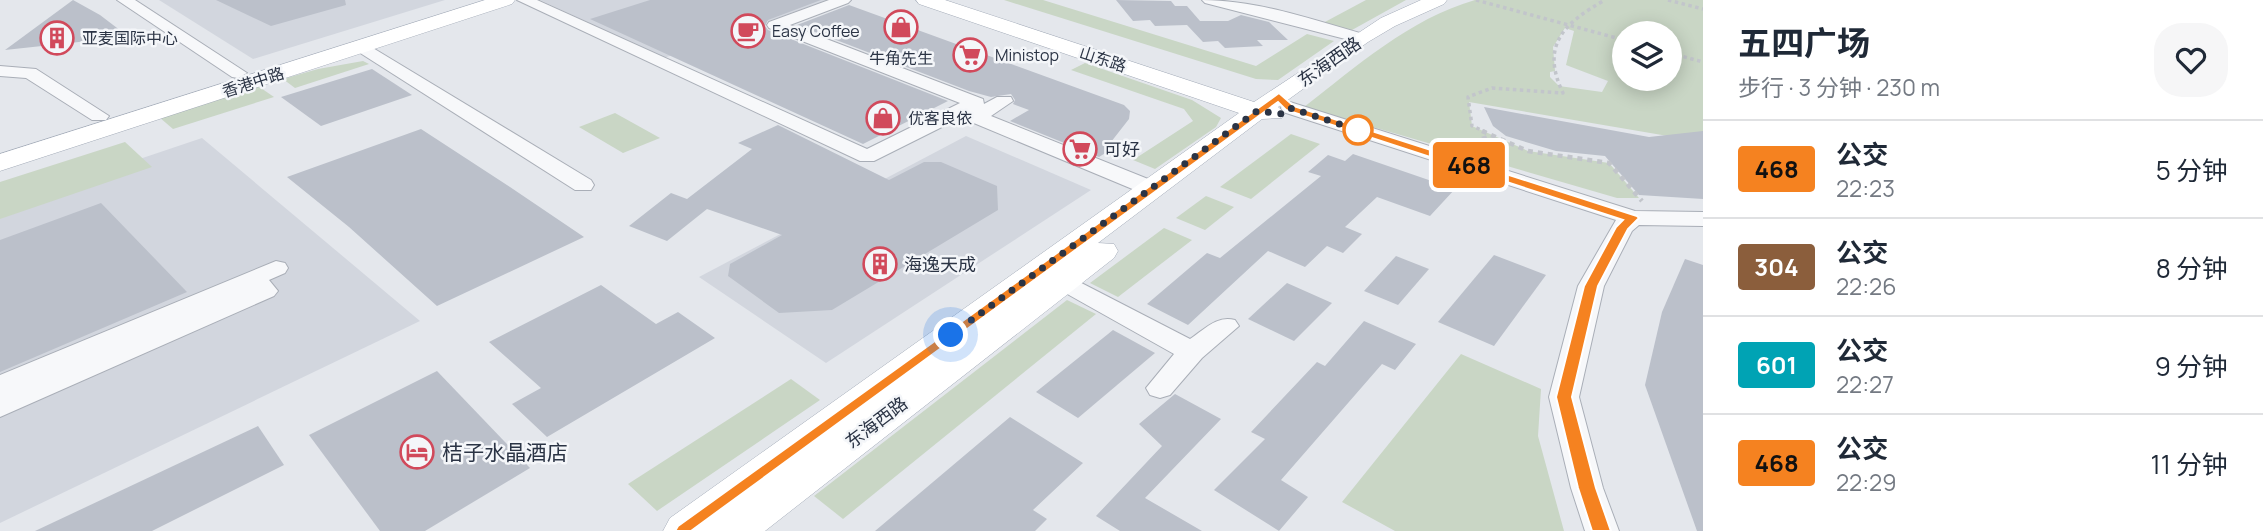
<!DOCTYPE html>
<html lang="zh">
<head>
<meta charset="utf-8">
<style>
	body { margin:0; font-family:Manrope,"Noto Sans SC",sans-serif; background:#f6f6f7; color:#1f2937; height:100vh; display:flex; flex-direction:column; font-size:26px; white-space:nowrap }
	* { box-sizing:border-box; margin:0 }
	p { font-size:23px; color:#747a83 }
	.icon { flex:none; width:38px; height:38px; fill:none; stroke:currentColor; stroke-width:2; stroke-linecap:round; stroke-linejoin:round }
	.map { position:relative; flex:1; overflow:hidden }
	.side { display:flex; flex-direction:column; background:#fff; width:560px }
	.side>* { flex:none }
	.badge { padding:0 14px; border-radius:5px; font-size:24px; line-height:46px }
	.tools { position:absolute; left:1612px; top:21px; display:grid; gap:14px }
	.tools a { display:grid; place-items:center; width:70px; height:70px; border-radius:50%; background:#fff; box-shadow:0 4px 18px #0003; font-size:35px }
	.you { position:absolute; width:35px; height:35px; margin:-18px; border:5px solid #fff; border-radius:50%; background:#1a73e8; box-shadow:0 0 0 10px #1a73e833 }
	.map>.badge { position:absolute; translate:-50% -50%; box-shadow:0 0 0 4px #fff }
	.round { display:grid; place-items:center; flex:none; width:74px; height:74px; border-radius:28px; background:#f6f6f7 }
	.head { display:flex; align-items:center; justify-content:space-between; height:119px; padding:0 35px }
	h1 { font-size:33px; font-weight:700; line-height:52px }
	ul { padding:0; list-style:none }
	li { display:flex; align-items:center; gap:21px; height:98px; padding:0 35px; border-top:2px solid #e0e1e3 }
	li div { flex:1 }
	li b { display:block; font-size:26px }
	li em { font-style:normal }
	li .badge { min-width:77px; font-weight:700; text-align:center }
	main { display:flex; flex:1; min-height:0 }
	.map>svg:first-child { display:block }
	.built { fill:#d2d6de }
	.green { fill:#c9d6c5; fill-rule:evenodd }
	.building { fill:#bbc0ca }
	.lines { fill:none; stroke-linecap:round; stroke-linejoin:round }
	.minor-casing { stroke:#a9aeb7; stroke-width:2 }
	.major-casing { stroke:#a3abb8; stroke-width:1 }
	.path-far1 { stroke:#c2c5cb; stroke-width:3.5; stroke-dasharray:3.5 3.5; stroke-linecap:butt }
	.path { stroke:#c2c5cb; stroke-width:4.5; stroke-dasharray:5 5; stroke-linecap:butt }
	.minor { fill:#f7f8fa; fill-rule:evenodd }
	.major { fill:#fff; fill-rule:evenodd }
	.line { fill:#f58220; stroke:#fff; stroke-width:2 }
	.walk { stroke:#2b3445; stroke-width:7; stroke-dasharray:0 12.6 }
	.stop-dot { fill:#fff; stroke:#f58220; stroke-width:3.5 }
	.labels { text-anchor:middle; dominant-baseline:central; stroke-width:5; stroke-linejoin:round; paint-order:stroke }
	.far-poi-label { font-size:16px; fill:#2b3445; stroke:#f4f6f9; text-anchor:start }
	.far-street-label { font-size:16px; fill:#2b3445; stroke:#f4f6f9 }
	.street-label { font-size:18px; fill:#2b3445; stroke:#f4f6f9 }
	.poi-label { font-size:18px; fill:#2b3445; stroke:#f4f6f9; text-anchor:start }
	.near-poi-label { font-size:21px; fill:#2b3445; stroke:#f4f6f9; text-anchor:start }
</style>
</head>
<body>
<main>
<div class="map">
<svg width="1703" height="531" viewBox="0 0 1703 531">
	<rect width="100%" height="100%" fill="#e4e7ec"/>
	<g class="built">
		<polygon points="159,0 445,0 253,59"/>
		<polygon points="540,0 828,0 664,58"/>
		<polygon points="966,136 1091,190 826,363 699,277"/>
		<polygon points="202,138 420,321 0,523 0,206"/>
	</g>
	<g class="green">
		<polygon points="1004,0 1043,0 1256,66 1307,34 1334,41 1278,80 1256,79"/>
		<polygon points="1366,0 1406,0 1352,30 1323,23"/>
		<path d="M1475,0H1703V142L1469,102L1472,126L1528,151L1609,163L1639,198H1617L1304,107C1356,67 1409,19 1475,0ZM1565,28L1574,31L1566,65L1608,81L1602,92L1559,86L1550,77V72L1555,71L1553,47ZM1624,33H1670V79H1624Z"/>
		<polygon points="363,61 369,64 295,88 283,79 318,69"/>
		<polygon points="1085,63 1192,100 1221,118 1216,127 1155,169 1133,160 1193,121 1184,109 1071,70"/>
		<polygon points="258,86 274,97 173,129 159,117"/>
		<polygon points="615,113 660,138 623,153 579,127"/>
		<polygon points="1291,134 1320,144 1251,199 1220,187"/>
		<polygon points="125,142 152,167 0,219 0,182"/>
		<polygon points="1206,196 1234,207 1205,230 1176,218"/>
		<polygon points="1164,228 1192,240 1118,297 1090,283"/>
		<polygon points="1067,300 1096,314 843,519 814,496"/>
		<polygon points="1461,354 1541,389 1538,436 1564,531 1395,531 1342,502"/>
		<polygon points="791,379 820,400 657,511 628,484"/>
	</g>
	<g class="building">
		<polygon points="73,0 100,15 121,31 79,42 5,50"/>
		<polygon points="216,0 345,0 346,5 271,26"/>
		<polygon points="650,0 821,0 768,20 765,26 768,30 948,101 863,144 590,19"/>
		<polygon points="1116,0 1171,1 1175,6 1187,6 1200,21 1228,21 1241,15 1269,22 1288,40 1257,40 1263,46 1225,48 1218,41 1203,42 1187,25 1155,26 1150,20 1133,21"/>
		<polygon points="849,5 1124,105 1130,111 1129,119 1111,142 1118,145 1099,157 1010,121 1029,110 1013,104 1015,100 1011,94 991,97 969,91 797,25"/>
		<polygon points="372,69 412,95 321,126 281,97"/>
		<polygon points="1484,107 1649,137 1703,131 1703,199 1639,195 1605,156 1556,151 1506,136 1493,126"/>
		<polygon points="778,125 889,180 924,162 941,162 997,186 998,210 832,310 779,313 728,276 730,264 782,235 707,209 667,241 629,226 671,193 687,199 752,149 738,143"/>
		<polygon points="421,129 510,187 584,237 437,306 349,227 287,177"/>
		<polygon points="1353,154 1455,189 1430,216 1377,197 1345,227 1362,234 1343,253 1327,246 1305,267 1268,251 1188,325 1147,304 1207,253 1220,258 1321,176 1308,172 1328,155 1345,161"/>
		<polygon points="101,203 187,292 0,372 0,240"/>
		<polygon points="1494,255 1546,275 1494,346 1438,322"/>
		<polygon points="1396,256 1429,269 1398,305 1364,291"/>
		<polygon points="1685,259 1703,265 1703,531 1697,531 1645,385 1662,312"/>
		<polygon points="1287,283 1332,303 1294,341 1248,319"/>
		<polygon points="601,285 656,324 678,312 715,338 547,437 512,404 541,388 489,342"/>
		<polygon points="1364,321 1416,344 1395,370 1382,364 1281,480 1308,497 1279,531 1214,490 1265,439 1251,432 1317,362 1325,366"/>
		<polygon points="1113,330 1155,353 1078,418 1036,392"/>
		<polygon points="437,371 530,468 425,531 380,531 309,435"/>
		<polygon points="1175,394 1221,419 1145,498 1202,531 1120,531 1096,516 1162,446 1139,424"/>
		<polygon points="1010,417 1083,463 1033,510 1047,519 1035,531 875,531"/>
		<polygon points="258,426 284,465 152,531 35,531"/>
	</g>
	<g class="lines">
		<defs>
			<g id="minor">
				<polygon points="117,0 135,0 247,73 238,78 232,77"/>
				<polygon points="517,0 537,0 867,149 960,103 769,28 767,25 769,22 829,0 851,0 848,3 790,25 983,99 984,104 997,97 1011,97 1013,101 991,116 1158,183 1161,188 1158,193 1142,193 969,121 966,117 968,114 874,161 860,161"/>
				<path d="M1202,0C1258,0 1313,20 1367,35L1369,38L1361,43L1205,3Z"/>
				<polygon points="363,42 591,180 594,185 591,190 575,190 357,51 355,47 357,43"/>
				<polygon points="0,66 36,69 109,116 106,120 92,120 26,78 0,76"/>
				<polygon points="1290,102 1635,211 1703,212 1703,226 1639,225 1632,231 1604,286 1579,397 1603,488 1619,531 1585,531 1571,488 1549,397 1578,286 1616,220 1283,112 1281,108 1283,104"/>
				<polygon points="276,261 285,263 288,268 285,273 269,280 278,291 274,296 0,417 0,375"/>
				<path d="M1062,273L1190,339C1205,329 1217,315 1235,320L1239,326L1202,358L1170,395L1160,398L1150,395L1146,388L1174,354L1053,286L1049,281L1053,276Z"/>
			</g>
			<g id="major">
				<polygon points="485,0 515,0 512,4 0,171 0,154"/>
				<polygon points="916,0 945,0 1254,102 1381,18 1421,0 1447,0 1444,4 1395,26 1368,42 1278,107 1285,113 1282,118 1262,119 1098,243 1114,244 1118,251 1114,258 765,531 663,531 670,518 1239,113 919,4"/>
			</g>
		</defs>
		<use href="#minor" class="minor-casing"/>
		<use href="#major" class="major-casing"/>
		<g class="path-far1">
			<polyline points="1476,0 1624,40"/>
			<polyline points="1668,0 1703,9"/>
			<polyline points="1670,53 1703,62"/>
			<path d="M1486,132L1472,126L1468,97L1492,88L1563,93C1540,45 1564,23 1605,0"/>
		</g>
		<g class="path">
			<polyline points="1482,131 1528,151 1609,163 1642,201"/>
			<polyline points="1463,145 1491,136"/>
		</g>
		<use href="#minor" class="minor"/>
		<use href="#major" class="major"/>
	</g>
	<polygon class="line" points="1279,93 1294,106 1637,216 1639,218 1628,229 1598,286 1572,397 1596,488 1611,531 1592,531 1578,488 1556,397 1584,286 1616,227 1623,220 1286,110 1278,102 691,531 675,531 678,526"/>
	<g class="lines">
		<polyline class="walk" points="951,335 1257,111 1282,114 1290,108 1361,131 1358,130"/>
	</g>
	<defs>
		<symbol id="shop-ring" viewBox="-11 -11 22 22"><circle r="9.5" fill="#f4f6f9" stroke="#d1495b" stroke-width="1.5"/><path d="M-5-2.5h2.3a2.7 3.5 0 0 1 5.4 0H5L5.5 6h-11ZM-1.5-2.5h3a1.5 2.3 0 0 0-3 0Z" fill="#d1495b"/></symbol>
		<symbol id="cafe-ring" viewBox="-11 -11 22 22"><circle r="9.5" fill="#f4f6f9" stroke="#d1495b" stroke-width="1.5"/><path d="M-5.5-4.5H6V0H3Q3 3.5 0 3.5H-2.5Q-5.5 3.5-5.5 0ZM3-3.2v2h1.7v-2ZM-6 4.5H4V6H-6Z" fill="#d1495b"/></symbol>
		<symbol id="building-ring" viewBox="-11 -11 22 22"><circle r="9.5" fill="#f4f6f9" stroke="#d1495b" stroke-width="1.5"/><path d="M-4-6H4V6H1V3H-1V6H-4ZM-2.5-4.3h1.7v1.8h-1.7ZM.8-4.3h1.7v1.8H.8ZM-2.5-1h1.7V.8h-1.7ZM.8-1h1.7V.8H.8Z" fill="#d1495b"/></symbol>
		<symbol id="supermarket-ring" viewBox="-11 -11 22 22"><circle r="9.5" fill="#f4f6f9" stroke="#d1495b" stroke-width="1.5"/><path d="M-6-5.5h2.5l.6 2H6L4.5 2H-2.5L-4.4-4H-6ZM-1.5 3.2a1.3 1.3 0 1 0 .1 0ZM3 3.2a1.3 1.3 0 1 0 .1 0Z" fill="#d1495b"/></symbol>
		<symbol id="hotel-ring" viewBox="-11 -11 22 22"><circle r="9.5" fill="#f4f6f9" stroke="#d1495b" stroke-width="1.5"/><path d="M-6-4.5h1.5V1H6V5H4.5V3h-9V5H-6ZM-4 0a1.8 1.8 0 1 1 3.6 0ZM.5 0V-2.5h3Q6-2.5 6 0Z" fill="#d1495b"/></symbol>
	</defs>
	<g fill-rule="evenodd">
		<use href="#shop-ring" x="882" y="8" width="38" height="38"/>
		<use href="#cafe-ring" x="729" y="12" width="38" height="38"/>
		<use href="#building-ring" x="38" y="19" width="38" height="38"/>
		<use href="#supermarket-ring" x="951" y="36" width="38" height="38"/>
		<use href="#shop-ring" x="864" y="99" width="38" height="38"/>
		<use href="#supermarket-ring" x="1061" y="130" width="38" height="38"/>
		<use href="#building-ring" x="861" y="245" width="38" height="38"/>
		<use href="#hotel-ring" x="398" y="433" width="38" height="38"/>
	</g>
	<circle class="stop-dot" cx="1358" cy="130" r="14"/>
	<g class="labels">
		<g class="far-poi-label">
			<text x="772" y="31">Easy Coffee</text>
			<text x="82" y="38">亚麦国际中心</text>
			<text x="995" y="55">Ministop</text>
			<text x="901" y="58" text-anchor="middle">牛角先生</text>
			<text x="908" y="118">优客良依</text>
		</g>
		<g class="far-street-label">
			<text transform="translate(1103 59) rotate(18)">山东路</text>
			<text transform="translate(253 82) rotate(-18)">香港中路</text>
		</g>
		<g class="street-label">
			<text transform="translate(1329 61) rotate(-35)">东海西路</text>
			<text transform="translate(876 422) rotate(-37)">东海西路</text>
		</g>
		<g class="poi-label">
			<text x="1104" y="149">可好</text>
			<text x="904" y="264">海逸天成</text>
		</g>
		<g class="near-poi-label">
			<text x="442" y="452">桔子水晶酒店</text>
		</g>
	</g>
</svg>
<div class="tools">
<a><svg class="icon" aria-label="layers" viewBox="0 0 24 24"><path d="M12 4l9 5-9 5-9-5zM3 14l9 5 9-5"/></svg></a>
</div>
<div class="you" style="left:951px;top:335px"></div>
<b class="badge" style="left:1469px;top:165px;background:#f58220;color:#111">468</b>
</div>
<section class="side">
<div class="head"><div><h1>五四广场</h1><p>步行 · 3 分钟 · 230 m</p></div><a class="round"><svg class="icon" aria-label="heart" viewBox="0 0 24 24"><path d="M12 20l-8-8c-3-5 5-10 8-4 3-6 11-1 8 4z"/></svg></a></div>
<ul>
<li><span class="badge" style="background:#f58220;color:#111">468</span><div><b>公交</b><p>22:23</p></div><em>5 分钟</em></li>
<li><span class="badge" style="background:#8b5e3c;color:#fff">304</span><div><b>公交</b><p>22:26</p></div><em>8 分钟</em></li>
<li><span class="badge" style="background:#00a3b4;color:#fff">601</span><div><b>公交</b><p>22:27</p></div><em>9 分钟</em></li>
<li><span class="badge" style="background:#f58220;color:#111">468</span><div><b>公交</b><p>22:29</p></div><em>11 分钟</em></li>
</ul>
</section>
</main>
</body>
</html>
